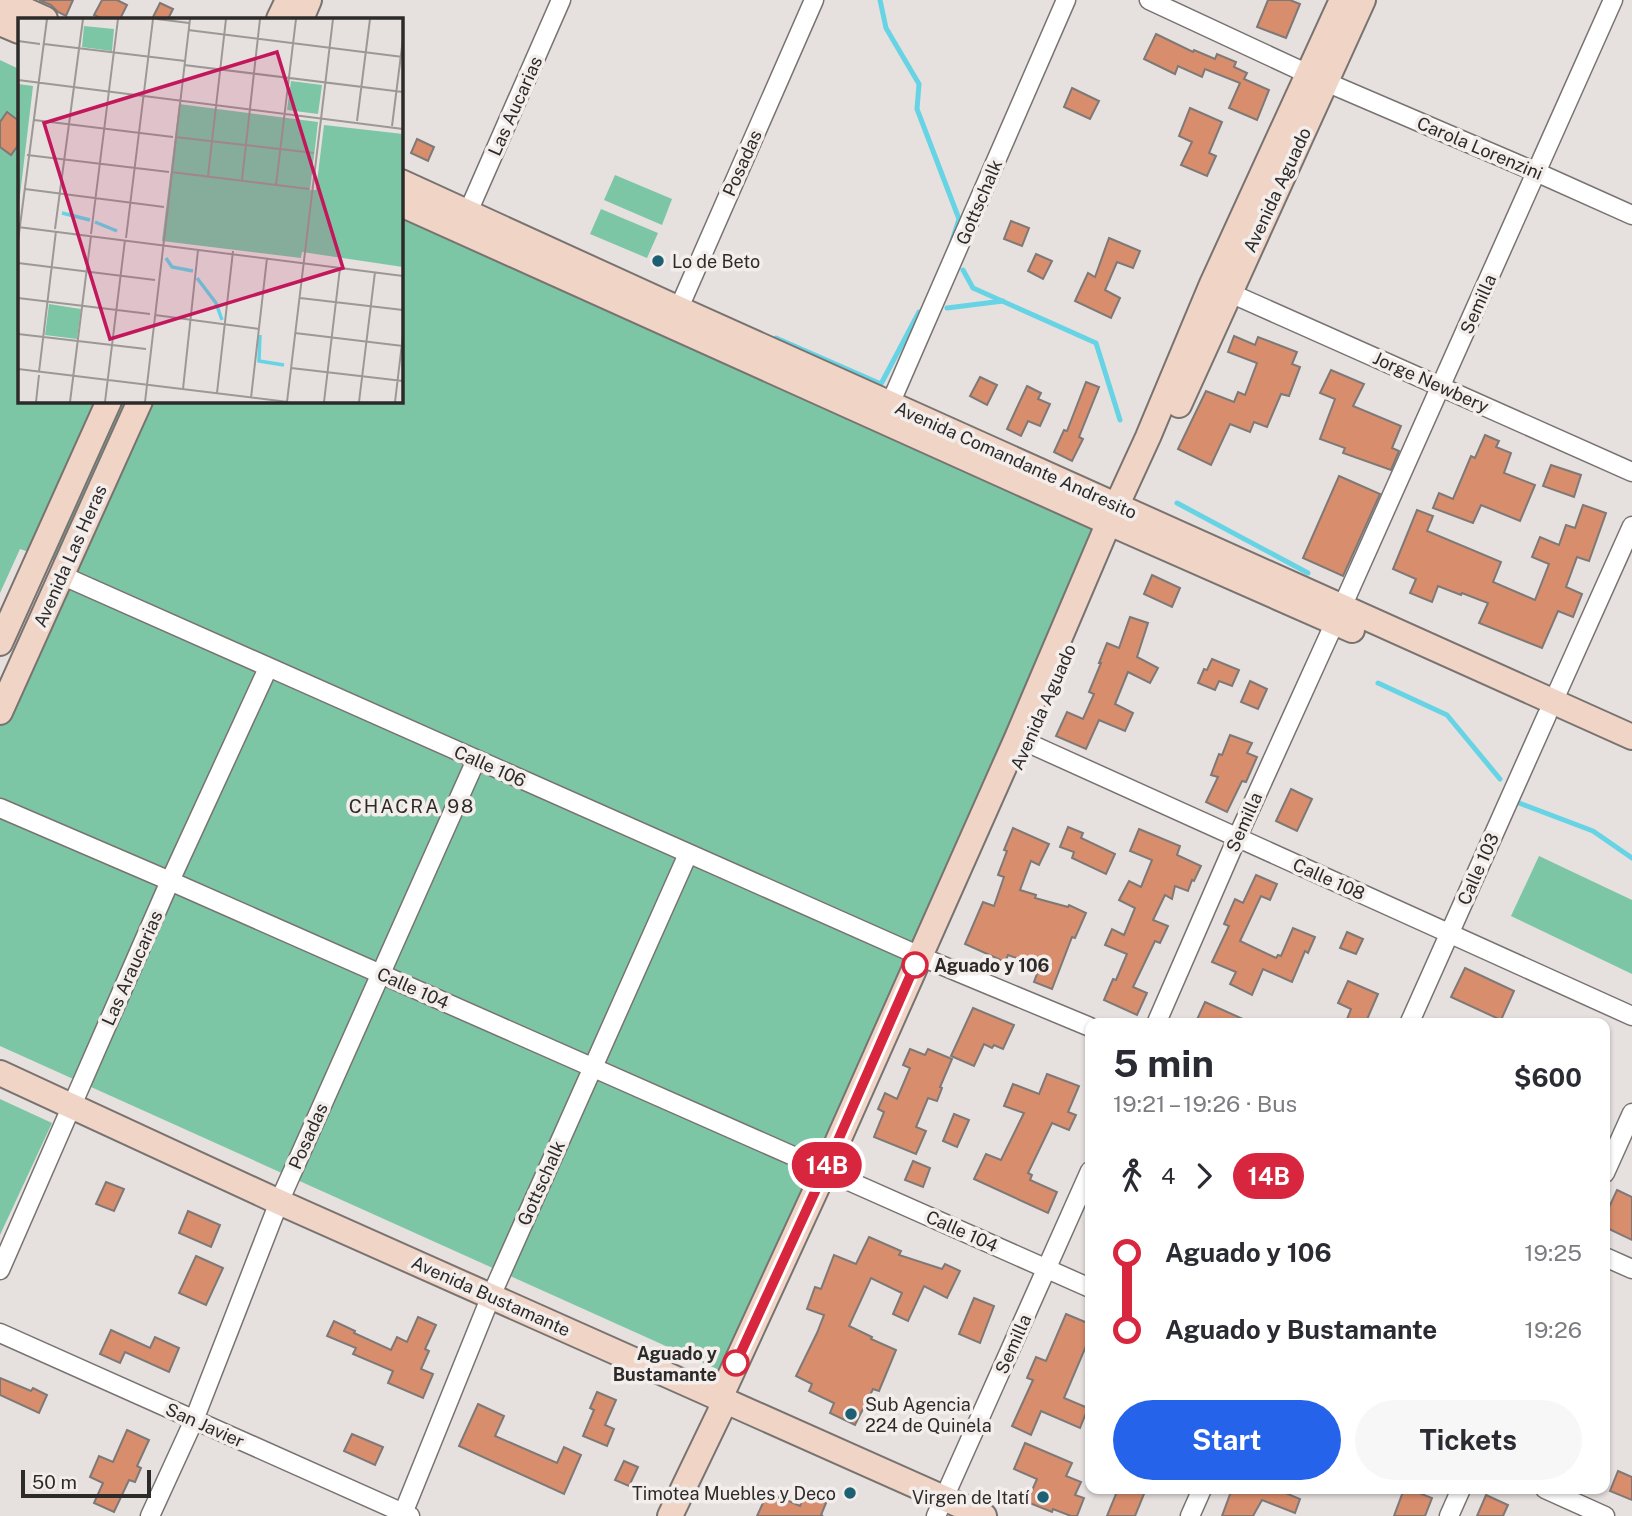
<!DOCTYPE html>
<html lang="en">
<head>
<meta charset="utf-8">
<style>
	body { margin:0; font-family:"Public Sans",sans-serif; background:#f7f7f7; color:#2b2b33; height:100vh; display:flex; flex-direction:column; font-size:26px; white-space:nowrap }
	* { box-sizing:border-box; margin:0 }
	p { font-size:23px; color:#7c7c81 }
	.icon { flex:none; width:38px; height:38px; fill:none; stroke:currentColor; stroke-width:2; stroke-linecap:round; stroke-linejoin:round }
	.map { position:relative; flex:1; overflow:hidden }
	.panel { position:absolute; left:1085px; top:1018px; width:525px; height:476px; display:flex; flex-direction:column; background:#fff; border-radius:14px; box-shadow:0 2px 5px #0004 }
	.panel>* { flex:none }
	.badge { padding:0 14px; border-radius:23px; font-size:24px; line-height:46px }
	.scale { position:absolute; left:21px; bottom:18px; width:130px; box-sizing:border-box; padding-left:7px; border:4px solid #2d2b2a; border-top:0; font-size:19px; line-height:24px; white-space:nowrap; color:#2d2b2a; -webkit-text-stroke:5px #f3eeeb; paint-order:stroke }
	.map>.badge { position:absolute; translate:-50% -50%; box-shadow:0 0 0 4px #fff }
	.legs { display:flex; align-items:center; gap:10px; height:77px; padding:0 28px; font-size:23px }
	.legs p { margin-inline-start:auto }
	.overview { display:flex; align-items:center; justify-content:space-between; height:119px; padding:0 28px }
	h1 { font-size:38px; font-weight:700; line-height:52px }
	.action { display:flex; gap:14px; margin-top:auto; padding:14px 28px }
	.action a { flex:1; height:80px; border-radius:42px; background:#2563eb; color:#fff; font-size:28px; font-weight:700; line-height:80px; text-align:center }
	.action a+a { background:#f7f7f7; color:#2b2b33 }
	ul { padding:0 28px; list-style:none }
	li { display:flex; align-items:center; gap:24px; height:77px; font-size:26px }
	li i { display:grid; place-items:center; width:10px; height:100%; margin:0 9px; background:currentColor }
	li i::after { content:''; width:18px; height:18px; margin:-9px; border:5px solid; border-radius:50%; background:#fff }
	li p { margin-inline-start:auto }
	li:first-child i { background:linear-gradient(#0000 50%,currentColor 0) }
	li:last-child i { background:linear-gradient(currentColor 50%,#0000 0) }
	.map>svg:first-child { display:block }
	.green { fill:#7cc6a6 }
	.lines { fill:none; stroke-linecap:round; stroke-linejoin:round }
	.stream { stroke:#66d4e4; stroke-width:5 }
	.building { fill:#d88d6d; stroke:#7e7977; stroke-width:2 }
	.street-casing { stroke:#787371; stroke-width:21 }
	.secondary-casing { stroke:#787371; stroke-width:28 }
	.street { stroke:#fff; stroke-width:18 }
	.secondary { stroke:#f0d4c5; stroke-width:24 }
	.line-1-casing { stroke:#fff; stroke-width:16 }
	.line-1 { stroke:#d7263d; stroke-width:10 }
	.poi-dot { fill:#1d6074; stroke:#f3eeeb; stroke-width:2.5 }
	.stop-1-dot { fill:#fff; stroke:#d7263d; stroke-width:3.5 }
	.labels { text-anchor:middle; dominant-baseline:central; stroke-width:7; stroke-linejoin:round; paint-order:stroke }
	.street-label { font-size:18px; fill:#2d2b2a; stroke:#f3eeeb }
	.poi-label { font-size:18px; fill:#2d2b2a; stroke:#f3eeeb; text-anchor:start }
	.stop-label { font-size:18px; font-weight:bold; fill:#2d2b2a; stroke:#f3eeeb; text-anchor:start }
	.neighbourhood-label { font-size:19px; letter-spacing:2px; fill:#2d2b2a; stroke:#f3eeeb }
	.inset-river { fill:none; stroke:#66d4e4; stroke-width:3.5 }
	.inset-road { fill:none; stroke:#9c9896; stroke-width:2 }
	.view { fill:#c2185b; fill-opacity:0.15; stroke:#c2185b; stroke-width:3.5 }
	.inset-edge { fill:none; stroke:#2d2b2a; stroke-width:3.5 }
</style>
</head>
<body>
<div class="map">
<svg width="1632" height="1516" viewBox="0 0 1632 1516">
	<rect width="100%" height="100%" fill="#e6e0de"/>
	<g class="green">
		<polygon points="0,60 19,69 19,401 401,401 401,211 1105,529 728,1374 0,1046 0,710 65,564 20,549 0,593"/>
		<polygon points="615,175 672,199 662,225 604,200"/>
		<polygon points="601,209 658,233 647,258 590,234"/>
		<polygon points="1539,856 1632,900 1632,974 1511,916"/>
		<polygon points="0,1099 52,1123 0,1235"/>
	</g>
	<g class="lines">
		<g class="stream">
			<polyline points="880,0 886,28 919,84 917,109 959,219 952,241"/>
			<polyline points="963,270 973,288 1096,343 1120,420"/>
			<polyline points="947,308 1003,301"/>
			<polyline points="776,338 881,384 919,312"/>
			<polyline points="1177,503 1308,573"/>
			<polyline points="1378,683 1447,715 1500,779"/>
			<polyline points="1519,803 1593,831 1632,858"/>
		</g>
	</g>
	<g class="building">
		<polygon points="39,0 73,0 66,16 58,12 51,5"/>
		<polygon points="102,0 117,0 127,5 120,19 103,19 94,15"/>
		<polygon points="1268,0 1290,0 1300,4 1286,38 1257,27"/>
		<polygon points="160,3 173,9 168,19 152,19"/>
		<polygon points="1156,34 1193,52 1194,50 1215,59 1217,54 1236,62 1234,67 1247,73 1244,79 1269,90 1257,120 1229,108 1240,83 1205,69 1202,77 1178,66 1175,74 1144,59"/>
		<polygon points="1072,88 1099,101 1090,119 1064,107"/>
		<polygon points="1190,108 1222,122 1209,153 1216,156 1207,176 1181,165 1192,142 1179,136"/>
		<polygon points="7,112 19,121 19,144 11,155 0,147 0,122"/>
		<polygon points="417,139 434,147 428,161 411,153"/>
		<polygon points="1011,221 1029,228 1022,246 1004,239"/>
		<polygon points="1109,238 1140,251 1133,268 1117,262 1105,290 1120,298 1111,318 1075,301 1088,273 1095,277"/>
		<polygon points="1036,254 1052,261 1043,279 1028,271"/>
		<polygon points="1234,336 1255,345 1258,337 1297,352 1292,364 1300,367 1289,396 1281,394 1267,427 1254,422 1250,432 1230,424 1211,465 1178,449 1206,391 1234,402 1238,392 1245,395 1257,363 1228,352"/>
		<polygon points="1331,370 1364,384 1353,406 1401,426 1392,448 1399,451 1391,470 1343,453 1345,448 1320,439 1335,399 1320,393"/>
		<polygon points="980,377 997,385 987,405 970,396"/>
		<polygon points="1086,382 1099,387 1079,437 1083,439 1072,461 1054,452 1064,430 1067,431"/>
		<polygon points="1027,386 1041,393 1038,399 1050,404 1040,426 1028,421 1021,436 1007,429"/>
		<polygon points="1485,435 1499,441 1496,447 1511,453 1504,473 1535,485 1520,521 1481,505 1473,523 1433,508 1439,493 1453,499 1471,456 1475,458"/>
		<polygon points="1551,465 1581,475 1574,497 1543,486"/>
		<polygon points="1339,476 1380,494 1343,576 1303,558"/>
		<polygon points="1583,505 1606,513 1589,561 1577,557 1566,587 1582,594 1573,617 1558,611 1542,648 1479,623 1488,603 1462,593 1461,595 1438,586 1432,602 1410,593 1416,579 1393,569 1417,510 1433,516 1427,531 1501,562 1493,582 1535,600 1549,564 1532,557 1540,537 1559,545 1566,525 1575,528"/>
		<polygon points="1152,575 1180,588 1172,607 1144,594"/>
		<polygon points="1130,617 1148,623 1137,657 1158,668 1150,683 1128,672 1115,704 1133,713 1125,731 1099,720 1086,749 1056,736 1067,712 1083,719 1094,694 1089,692 1101,663 1099,663 1107,643 1119,648"/>
		<polygon points="1212,659 1239,670 1232,686 1219,681 1215,690 1198,683 1204,669 1207,670"/>
		<polygon points="1250,681 1267,689 1258,709 1241,702"/>
		<polygon points="1230,735 1252,743 1247,753 1257,757 1246,782 1242,781 1227,812 1206,802 1218,777 1211,775 1219,754 1222,755"/>
		<polygon points="1291,789 1312,799 1297,831 1276,821"/>
		<polygon points="1068,827 1083,833 1081,838 1115,854 1106,874 1072,858 1074,852 1060,847"/>
		<polygon points="1013,828 1049,844 1039,865 1031,861 1020,890 1036,895 1035,898 1068,907 1069,905 1086,913 1075,938 1072,937 1052,989 1034,982 1040,966 1008,955 1005,962 965,944 983,902 994,906 1004,877 998,875 1007,851 1004,850"/>
		<polygon points="1139,829 1180,846 1177,855 1201,866 1194,881 1192,880 1188,891 1175,886 1172,899 1165,895 1153,920 1168,926 1160,943 1155,941 1133,987 1147,993 1137,1015 1104,1000 1113,979 1116,980 1127,954 1105,945 1112,929 1124,935 1135,908 1119,900 1129,881 1141,887 1152,860 1130,851"/>
		<polygon points="1256,875 1277,884 1270,900 1261,896 1240,941 1276,958 1278,955 1281,956 1293,928 1315,937 1308,953 1305,951 1292,982 1263,969 1252,995 1230,984 1236,972 1212,962 1229,926 1224,924 1235,899 1243,903"/>
		<polygon points="1347,932 1363,939 1356,954 1340,948"/>
		<polygon points="1465,968 1514,991 1501,1020 1451,997"/>
		<polygon points="1348,981 1378,994 1365,1024 1345,1024 1351,1009 1338,1003"/>
		<polygon points="1205,1002 1254,1024 1195,1024"/>
		<polygon points="973,1008 1014,1025 1003,1049 994,1045 992,1048 984,1044 974,1066 951,1056"/>
		<polygon points="910,1049 925,1055 928,1049 952,1059 940,1087 942,1088 937,1101 928,1098 916,1127 926,1131 916,1154 874,1137 884,1112 878,1109 885,1093 897,1099 910,1068 903,1065"/>
		<polygon points="1047,1074 1079,1086 1068,1112 1076,1115 1069,1130 1052,1123 1028,1173 1032,1175 1030,1180 1057,1192 1048,1213 974,1179 986,1154 1001,1160 1024,1113 1004,1106 1013,1084 1039,1094"/>
		<polygon points="954,1114 969,1120 957,1147 943,1141"/>
		<polygon points="913,1161 930,1168 923,1187 905,1180"/>
		<polygon points="106,1182 124,1189 114,1211 96,1204"/>
		<polygon points="1617,1190 1632,1197 1632,1240 1605,1227 1605,1216"/>
		<polygon points="188,1211 220,1225 211,1247 179,1233"/>
		<polygon points="869,1237 901,1251 899,1255 942,1269 945,1264 960,1271 947,1298 924,1286 908,1321 893,1314 902,1293 871,1278 849,1326 872,1337 871,1339 896,1350 879,1391 873,1389 855,1425 830,1413 834,1403 809,1391 812,1384 796,1376 817,1333 824,1315 807,1309 815,1287 821,1289 834,1255 856,1264"/>
		<polygon points="196,1256 223,1268 206,1305 179,1293"/>
		<polygon points="974,1298 994,1306 980,1343 959,1334"/>
		<polygon points="1066,1314 1090,1324 1090,1348 1086,1346 1064,1398 1088,1408 1080,1428 1041,1411 1031,1435 1012,1426 1033,1380 1027,1378 1036,1357 1046,1361"/>
		<polygon points="418,1317 436,1325 425,1349 429,1351 421,1369 433,1374 423,1398 388,1383 393,1371 353,1354 356,1348 327,1336 334,1321 355,1331 354,1333 391,1350 397,1337 407,1342"/>
		<polygon points="111,1330 150,1348 155,1337 179,1348 169,1372 125,1352 120,1363 100,1354"/>
		<polygon points="0,1378 31,1391 33,1388 47,1395 39,1413 0,1395"/>
		<polygon points="597,1392 616,1400 605,1425 614,1429 607,1446 583,1436 594,1410 590,1408"/>
		<polygon points="478,1404 504,1416 495,1436 557,1463 564,1447 581,1455 564,1494 459,1446"/>
		<polygon points="127,1430 149,1440 137,1466 141,1468 135,1482 129,1480 114,1512 94,1503 103,1483 90,1477 99,1456 113,1462"/>
		<polygon points="352,1434 383,1447 375,1465 344,1451"/>
		<polygon points="1025,1443 1072,1463 1066,1476 1081,1482 1075,1495 1084,1498 1077,1516 1071,1516 1053,1509 1052,1512 1027,1502 1037,1479 1014,1469"/>
		<polygon points="624,1461 638,1467 629,1486 615,1480"/>
		<polygon points="1618,1471 1632,1477 1632,1500 1610,1491"/>
		<polygon points="1118,1489 1146,1489 1135,1516 1107,1516"/>
		<polygon points="1232,1489 1276,1489 1300,1499 1295,1513 1262,1500 1253,1516 1222,1516"/>
		<polygon points="1404,1489 1409,1489 1432,1498 1425,1516 1394,1516"/>
		<polygon points="768,1492 800,1506 805,1494 826,1503 821,1515 823,1516 757,1516"/>
		<polygon points="1486,1495 1508,1505 1503,1516 1477,1516"/>
	</g>
	<g class="lines">
		<defs>
			<g id="street">
				<polyline points="1149,0 1308,74"/>
				<polyline points="1326,82 1536,172 1632,215"/>
				<polyline points="468,212 561,0"/>
				<polyline points="1230,293 1632,472"/>
				<polyline points="675,317 814,0"/>
				<polyline points="890,404 1066,0"/>
				<polyline points="61,575 920,956"/>
				<polyline points="1342,607 1613,0"/>
				<polyline points="1553,702 1632,526"/>
				<polyline points="1026,742 1632,1016"/>
				<polyline points="0,808 170,881 825,1170"/>
				<polyline points="929,960 1090,1027"/>
				<polyline points="1156,1024 1237,838 1335,622"/>
				<polyline points="1409,1024 1547,715"/>
				<polyline points="1605,1173 1632,1113"/>
				<polyline points="833,1174 1090,1288"/>
				<polyline points="1605,1257 1632,1269"/>
				<polyline points="0,1270 170,881 268,668"/>
				<polyline points="0,1333 410,1516"/>
				<polyline points="1545,1489 1605,1516"/>
				<polyline points="150,1516 194,1420 279,1202 476,760"/>
				<polyline points="402,1516 491,1296 688,854"/>
				<polyline points="936,1516 1090,1171"/>
				<polyline points="1190,1516 1202,1489"/>
				<polyline points="1449,1516 1461,1489"/>
			</g>
			<g id="secondary">
				<polyline points="3,0 45,19"/>
				<polyline points="279,19 288,0"/>
				<polyline points="301,19 309,0"/>
				<polyline points="0,23 19,31"/>
				<polyline points="401,182 679,309 1632,737"/>
				<polyline points="401,204 1123,529 1352,630"/>
				<polyline points="1179,405 1363,0"/>
				<polyline points="0,643 109,401"/>
				<polyline points="0,712 140,401"/>
				<polyline points="0,1073 279,1202 984,1516"/>
				<polyline points="670,1516 721,1410 720,1398 825,1170 1017,738 1109,522 1148,437 1212,284 1342,0"/>
			</g>
		</defs>
		<use href="#street" class="street-casing"/>
		<use href="#secondary" class="secondary-casing"/>
		<use href="#street" class="street"/>
		<use href="#secondary" class="secondary"/>
	</g>
	<g class="lines">
		<defs>
			<polyline id="line-1" points="736,1363 825,1170 915,965"/>
		</defs>
		<use href="#line-1" class="line-1-casing"/>
		<use href="#line-1" class="line-1"/>
	</g>
	<g class="poi-dot">
		<circle cx="658" cy="261" r="7"/>
		<circle cx="851" cy="1414" r="7"/>
		<circle cx="850" cy="1493" r="7"/>
		<circle cx="1043" cy="1497" r="7"/>
	</g>
	<g class="stop-1-dot">
		<circle cx="915" cy="965" r="12"/>
		<circle cx="736" cy="1363" r="12"/>
	</g>
	<g class="labels">
		<g class="street-label">
			<text transform="translate(515 106) rotate(-66)">Las Aucarias</text>
			<text transform="translate(1480 148) rotate(23)">Carola Lorenzini</text>
			<text transform="translate(742 163) rotate(-66)">Posadas</text>
			<text transform="translate(1277 190) rotate(-65)">Avenida Aguado</text>
			<text transform="translate(979 202) rotate(-67)">Gottschalk</text>
			<text transform="translate(1478 304) rotate(-66)">Semilla</text>
			<text transform="translate(1431 382) rotate(24)">Jorge Newbery</text>
			<text transform="translate(1016 460) rotate(24)">Avenida Comandante Andresito</text>
			<text transform="translate(70 556) rotate(-66)">Avenida Las Heras</text>
			<text transform="translate(1043 707) rotate(-66)">Avenida Aguado</text>
			<text transform="translate(490 766) rotate(24)">Calle 106</text>
			<text transform="translate(1244 822) rotate(-66)">Semilla</text>
			<text transform="translate(1478 869) rotate(-66)">Calle 103</text>
			<text transform="translate(1329 879) rotate(24)">Calle 108</text>
			<text transform="translate(132 968) rotate(-66)">Las Araucarias</text>
			<text transform="translate(413 988) rotate(24)">Calle 104</text>
			<text transform="translate(308 1136) rotate(-66)">Posadas</text>
			<text transform="translate(541 1183) rotate(-66)">Gottschalk</text>
			<text transform="translate(962 1231) rotate(24)">Calle 104</text>
			<text transform="translate(491 1296) rotate(24)">Avenida Bustamante</text>
			<text transform="translate(1013 1344) rotate(-66)">Semilla</text>
			<text transform="translate(205 1425) rotate(24)">San Javier</text>
		</g>
		<g class="poi-label">
			<text x="672" y="261">Lo de Beto</text>
			<text x="865" y="1404">Sub Agencia<tspan x="865" dy="21">224 de Quinela</tspan></text>
			<text x="836" y="1493" text-anchor="end">Timotea Muebles y Deco</text>
			<text x="1029" y="1497" text-anchor="end">Virgen de Itatí</text>
		</g>
		<g class="stop-label">
			<text x="934" y="965">Aguado y 106</text>
			<text x="717" y="1353" text-anchor="end">Aguado y<tspan x="717" dy="21">Bustamante</tspan></text>
		</g>
		<g class="neighbourhood-label">
			<text x="412" y="806">CHACRA 98</text>
		</g>
	</g>
	<g transform="translate(18 18)">
		<rect width="385" height="385" fill="#e6e0de"/>
		<path d="M66,8L96,11L94,33L64,29ZM273,63L304,67L300,96L269,92ZM0,66L15,68L0,194ZM161,86L300,104L292,172H298L306,107L385,116V249L284,234L283,240L144,223ZM31,286L63,291L59,321L27,317Z" fill="#7cc6a6"/>
		<path class="inset-river" d="M44,195L72,202M77,204L99,213M148,240L154,249L175,253M179,260L198,285L204,302M242,317L241,343L266,347"/>
		<path class="inset-road" d="M139,1L171,5M170,12L385,39M0,23L22,26M26,26L167,43M166,47L385,74M0,62L385,111M16,102L155,119M339,103L352,1M374,108L385,21M157,119L296,135M9,137L151,154M153,154L291,171M190,158L208,1M224,162L242,1M258,167L278,1M7,171L146,189M0,209L385,258M37,211L65,1M73,216L100,1M108,220L135,1M0,223L29,1M0,245L137,262M0,280L132,296M282,280L385,292M137,297L241,311M277,315L385,328M0,316L128,331M273,350L385,363M0,351L270,384M21,354L38,213M165,371L180,232M199,375L215,233M233,380L249,240M18,384L21,357M52,384L73,218M87,384L107,222M127,384L172,1M269,384L315,1M306,384L322,250M341,384L357,254M377,384L385,317"/>
		<path class="view" d="M259,34L325,250L92,321L26,105Z"/>
		<rect width="385" height="385" class="inset-edge"/>
	</g>
</svg>
<div class="scale">50 m</div>
<b class="badge" style="left:827px;top:1165px;background:#d7263d;color:#fff">14B</b>
<section class="panel">
<div class="overview"><div><h1>5 min</h1><p>19:21 – 19:26 · Bus</p></div><b>$600</b></div>
<div class="legs"><svg class="icon" aria-label="walk" viewBox="0 0 24 24"><circle cx="13" cy="4" r="2"/><path d="M13 8l-2 6 4 7M11 14l-3 7M7 12l3-4h3l4 4"/></svg>4<svg class="icon" aria-label="forward" viewBox="0 0 24 24"><path d="M9 5l7 7-7 7"/></svg><b class="badge" style="background:#d7263d;color:#fff">14B</b></div>
<ul>
<li><i style="color:#d7263d"></i><b>Aguado y 106</b><p>19:25</p></li>
<li><i style="color:#d7263d"></i><b>Aguado y Bustamante</b><p>19:26</p></li>
</ul>
<div class="action"><a>Start</a><a>Tickets</a></div>
</section>
</div>
</body>
</html>
